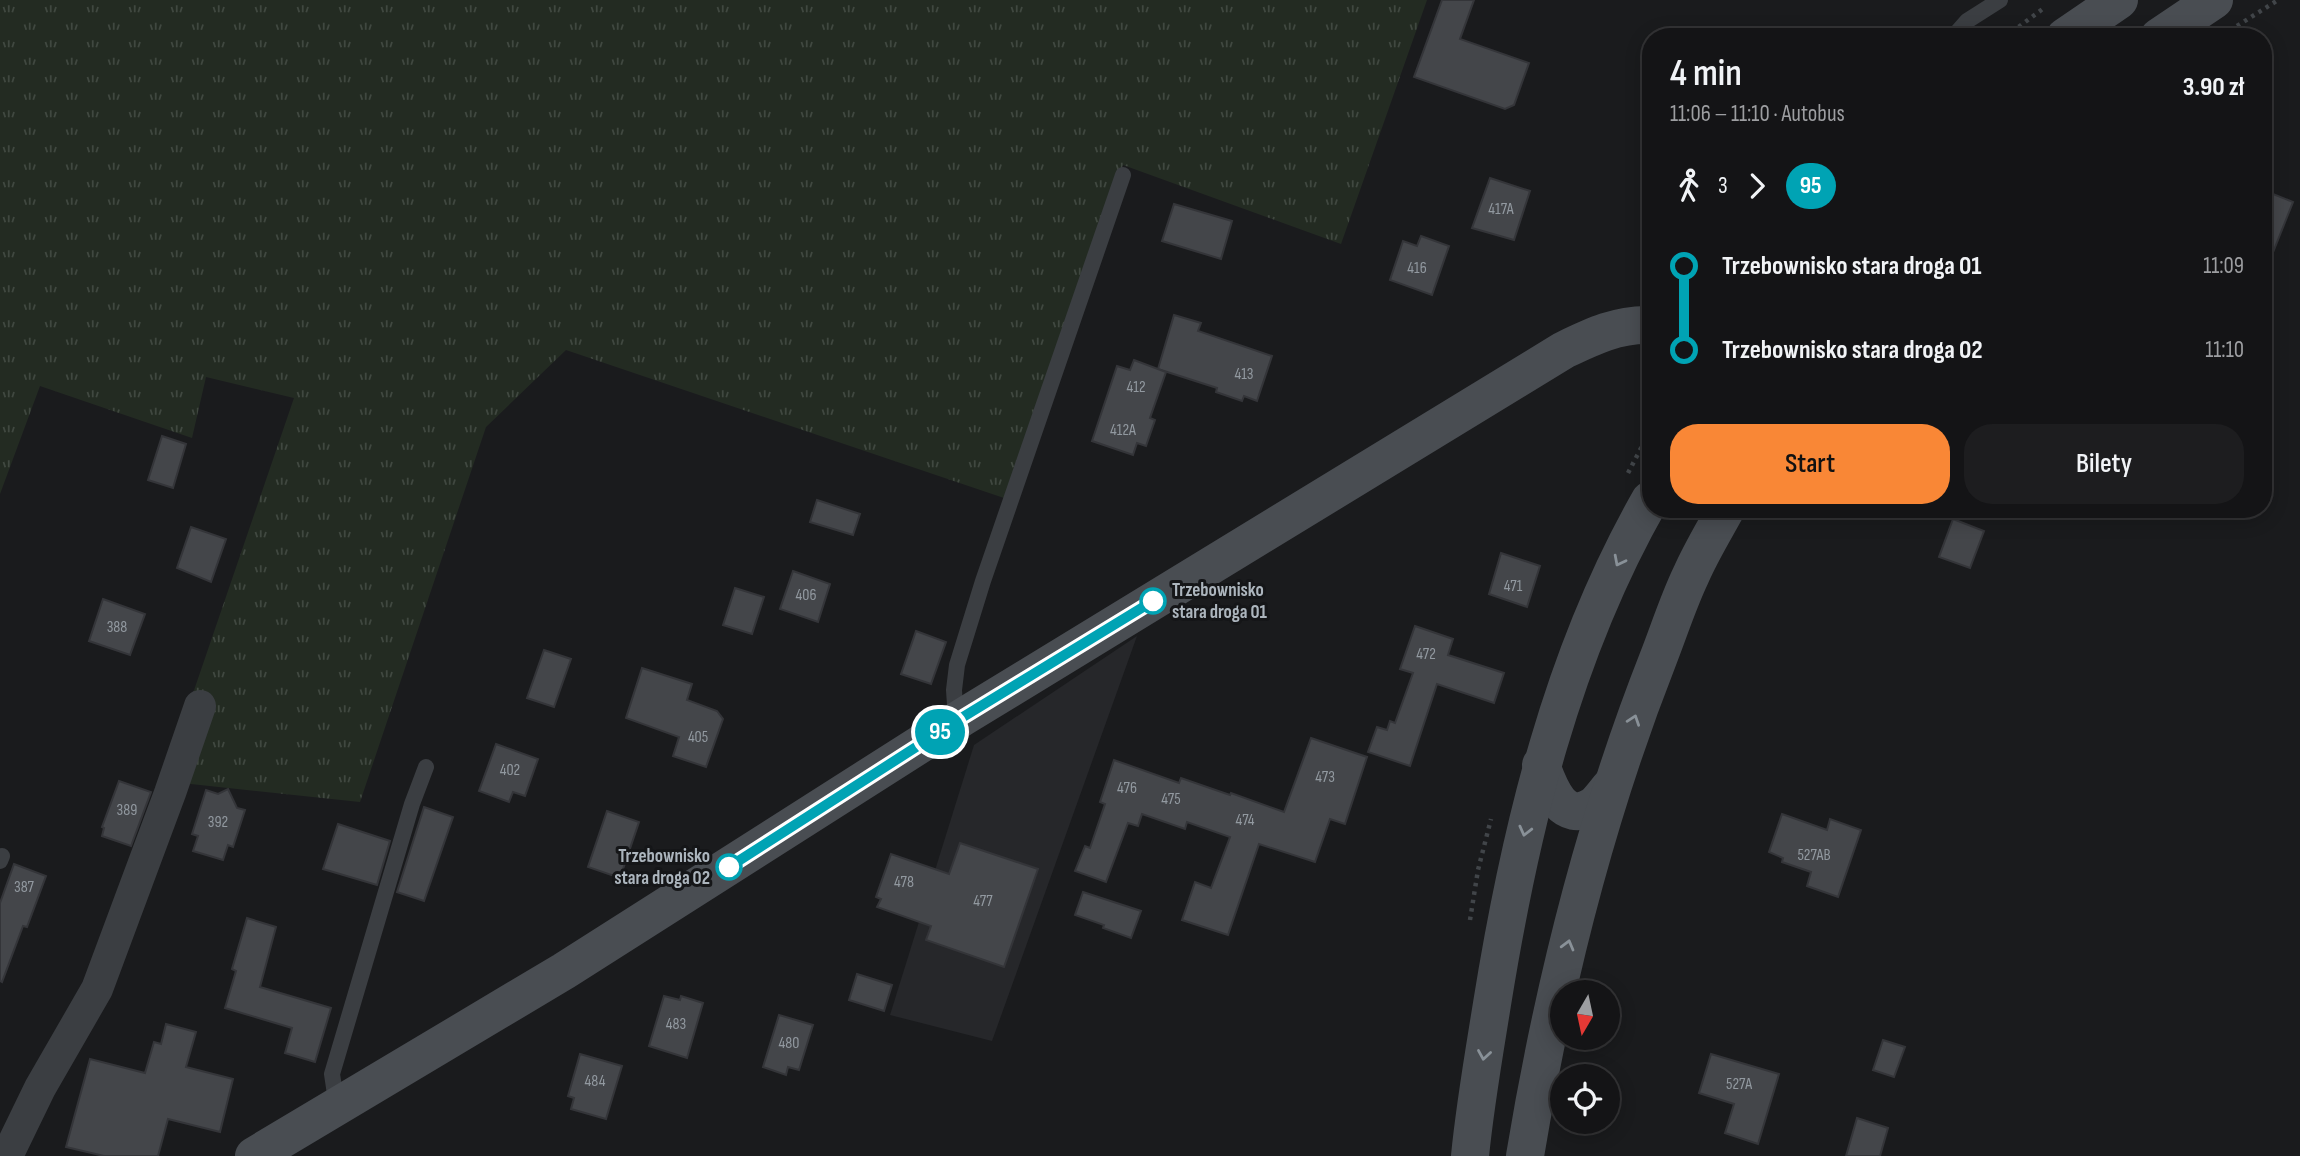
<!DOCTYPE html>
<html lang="pl">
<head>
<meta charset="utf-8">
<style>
	body { margin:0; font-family:"Sofia Sans Condensed",sans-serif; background:#1d1d1f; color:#f1f3f6; height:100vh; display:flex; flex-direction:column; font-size:26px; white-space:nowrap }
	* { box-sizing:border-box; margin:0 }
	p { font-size:23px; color:#9d9ea1 }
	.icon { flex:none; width:38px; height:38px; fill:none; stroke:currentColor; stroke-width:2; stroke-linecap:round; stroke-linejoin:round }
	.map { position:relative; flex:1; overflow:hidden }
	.side { position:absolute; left:1642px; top:28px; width:630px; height:490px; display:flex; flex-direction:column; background:#141416; border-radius:28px; box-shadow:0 4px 18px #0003,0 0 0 2px #333335 }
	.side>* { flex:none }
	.badge { padding:0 14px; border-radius:23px; font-size:24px; line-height:46px }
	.needle { width:46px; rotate:189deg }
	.tools { position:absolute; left:1550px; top:980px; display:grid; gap:14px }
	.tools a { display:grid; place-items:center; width:70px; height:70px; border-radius:50%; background:#141416; box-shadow:0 4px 18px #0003,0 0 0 2px #333335; font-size:35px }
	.map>.badge { position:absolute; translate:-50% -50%; box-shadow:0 0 0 4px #fff }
	.legs { display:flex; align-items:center; gap:10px; height:77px; padding:0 28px; font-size:23px }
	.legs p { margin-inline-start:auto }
	.headline { display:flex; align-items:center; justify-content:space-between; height:119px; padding:0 28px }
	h1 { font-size:38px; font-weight:600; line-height:52px }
	.button { display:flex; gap:14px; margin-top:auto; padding:14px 28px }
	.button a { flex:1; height:80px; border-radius:28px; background:#f98736; color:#111; font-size:28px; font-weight:600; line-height:80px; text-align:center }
	.button a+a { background:#1d1d1f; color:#f1f3f6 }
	ul { padding:0 28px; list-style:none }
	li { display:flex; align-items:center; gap:24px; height:84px; font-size:26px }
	li i { display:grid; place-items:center; width:10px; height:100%; margin:0 9px; background:currentColor }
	li i::after { content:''; width:18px; height:18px; margin:-9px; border:5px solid; border-radius:50%; background:#141416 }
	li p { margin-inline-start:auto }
	li:first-child i { background:linear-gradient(#0000 50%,currentColor 0) }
	li:last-child i { background:linear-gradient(currentColor 50%,#0000 0) }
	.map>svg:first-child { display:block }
	.built { fill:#26272a }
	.grass { fill:url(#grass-tufts) }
	.building { fill:#44464a; stroke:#343539; stroke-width:2 }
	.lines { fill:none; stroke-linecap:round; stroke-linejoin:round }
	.path { stroke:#414549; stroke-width:4.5; stroke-dasharray:3.5 5; stroke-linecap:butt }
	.lane { stroke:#3b3e42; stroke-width:16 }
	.street { stroke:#3b3e42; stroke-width:32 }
	.secondary { stroke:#494d52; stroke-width:38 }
	.oneway { stroke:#899198 }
	.line-1-casing { stroke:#fff; stroke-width:16 }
	.line-1 { stroke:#00a3b4; stroke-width:10 }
	.stop-1-dot { fill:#fff; stroke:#00a3b4; stroke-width:3.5 }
	.labels { text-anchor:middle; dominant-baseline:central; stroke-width:6; stroke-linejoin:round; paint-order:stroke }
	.number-label { font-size:16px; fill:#9299a0 }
	.stop-label { font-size:19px; font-weight:bold; fill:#acb5bd; stroke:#151618; text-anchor:start }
</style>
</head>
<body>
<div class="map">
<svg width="2300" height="1156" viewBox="0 0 2300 1156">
	<defs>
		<pattern id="grass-tufts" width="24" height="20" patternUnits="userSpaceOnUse" patternTransform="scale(1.75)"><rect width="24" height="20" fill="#232b22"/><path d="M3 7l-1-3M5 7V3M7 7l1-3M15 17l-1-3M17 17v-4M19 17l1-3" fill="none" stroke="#404840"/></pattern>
	</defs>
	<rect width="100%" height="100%" fill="#1a1b1d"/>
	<polygon class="built" points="1137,636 992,1041 890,1015 974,745"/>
	<polygon class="grass" points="0,0 1427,0 1341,244 1123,165 1004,498 566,350 486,427 360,802 163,781 294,398 206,377 192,438 40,386 0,494"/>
	<g class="building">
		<polygon points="1442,0 1474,0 1460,39 1529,63 1514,105 1505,109 1414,77"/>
		<polygon points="1490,178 1530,191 1514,240 1472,228"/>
		<polygon points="2263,190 2293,202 2264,275 2263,274"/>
		<polygon points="1174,204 1232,221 1221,259 1162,241"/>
		<polygon points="1421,236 1449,246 1432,295 1390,280 1403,241 1417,246"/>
		<polygon points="1174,315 1201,323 1198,331 1272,356 1257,401 1244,396 1242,401 1216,392 1217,388 1158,369"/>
		<polygon points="1134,360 1166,372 1150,418 1155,420 1146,446 1137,443 1133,455 1092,441 1117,366 1130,370"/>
		<polygon points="162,436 186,444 173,488 148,480"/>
		<polygon points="817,500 860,514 853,535 810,522"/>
		<polygon points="1953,519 1984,531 1970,568 1939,557"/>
		<polygon points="191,527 226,539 211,582 177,568"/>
		<polygon points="1501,553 1540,566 1527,607 1489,594"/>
		<polygon points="793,571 830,584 818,622 780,609"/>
		<polygon points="735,588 764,597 752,634 723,625"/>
		<polygon points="103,599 145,614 130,655 89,641"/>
		<polygon points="1415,626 1453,639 1448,655 1504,673 1494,703 1437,684 1410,766 1368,752 1377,727 1387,730 1390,721 1395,723 1413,673 1400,669"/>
		<polygon points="916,631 946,642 931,684 901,674"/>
		<polygon points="544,650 571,659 554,707 527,698"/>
		<polygon points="642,668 692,684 687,700 717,711 723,719 706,767 673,756 679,737 626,718"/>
		<polygon points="1311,738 1367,757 1345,824 1330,819 1315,862 1259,844 1228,935 1182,920 1195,882 1211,888 1230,837 1187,822 1185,829 1142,814 1138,826 1128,823 1106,882 1075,871 1085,846 1090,848 1105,804 1100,802 1114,760 1179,783 1181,778 1230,795 1231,793 1284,812"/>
		<polygon points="496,744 538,759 525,796 513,792 509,802 479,791"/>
		<polygon points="119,781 151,792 131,846 102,836 104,828 102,827"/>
		<polygon points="228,789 237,808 245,810 233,847 228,845 223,860 193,851 198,836 192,834 206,790 218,794"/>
		<polygon points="424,807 453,817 424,901 397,892"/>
		<polygon points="607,811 639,822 620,878 588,867"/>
		<polygon points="1782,814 1827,830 1830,819 1861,830 1838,897 1807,886 1811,872 1782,862 1783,858 1769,852"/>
		<polygon points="338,824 390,841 377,885 323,869"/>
		<polygon points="960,843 1038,869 1004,967 926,940 931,926 877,907 881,899 876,897 891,854 949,874"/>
		<polygon points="14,864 46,876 27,927 23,926 2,982 0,981 0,903"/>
		<polygon points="1083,892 1141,911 1131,938 1103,928 1104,925 1075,915"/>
		<polygon points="247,918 276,927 260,987 331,1008 315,1062 285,1053 292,1028 225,1008 236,971 232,969"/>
		<polygon points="857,974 892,985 884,1011 849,1000"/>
		<polygon points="664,996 680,1000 681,996 703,1003 687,1058 649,1046"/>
		<polygon points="779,1015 813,1025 799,1070 788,1067 786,1075 763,1067"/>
		<polygon points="166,1024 196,1032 186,1067 233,1079 220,1132 168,1119 158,1156 104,1156 66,1147 90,1059 145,1073 154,1042 161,1044"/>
		<polygon points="1883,1040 1905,1047 1894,1077 1873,1070"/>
		<polygon points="580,1054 622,1066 606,1119 571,1109 574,1098 568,1096"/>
		<polygon points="1711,1054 1779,1074 1758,1144 1725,1133 1734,1104 1699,1093"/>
		<polygon points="1857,1118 1888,1128 1880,1156 1846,1156"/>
	</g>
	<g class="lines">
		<g class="path">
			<polyline points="2237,26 2278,0"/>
			<polyline points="2005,37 2044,8"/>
			<polyline points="1628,473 1650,431"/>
			<polyline points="1470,920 1478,870 1491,819"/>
		</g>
		<g class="lane">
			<polyline points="1953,37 1967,21 2000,0"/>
			<polyline points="963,717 955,705 954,690 957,665 983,581 1123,175"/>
			<polyline points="0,861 2,856"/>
			<polyline points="342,1104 335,1094 332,1074 412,804 426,767"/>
		</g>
		<polyline class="street" points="7,1156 40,1088 97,989 170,793 200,706"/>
		<g class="secondary">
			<polyline points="2065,37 2119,0"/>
			<polyline points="2159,37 2214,0"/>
			<path d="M1541,765C1549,787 1562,825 1593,806C1600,801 1606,791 1612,785"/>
			<path d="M254,1156L564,971L963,717L1564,350C1593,336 1618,324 1650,325"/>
			<path d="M1470,1156C1475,1105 1484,1054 1492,1004C1520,830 1562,654 1650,500"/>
			<path d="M1525,1156C1553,987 1595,819 1658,659C1669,631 1678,602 1691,575C1701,552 1714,531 1726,509"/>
		</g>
	</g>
	<defs><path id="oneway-chevron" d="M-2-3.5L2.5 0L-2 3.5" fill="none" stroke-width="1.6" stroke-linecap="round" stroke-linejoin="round" transform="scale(1.75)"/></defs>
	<g class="oneway">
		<use href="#oneway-chevron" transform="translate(1619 561) rotate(117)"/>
		<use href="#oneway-chevron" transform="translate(1634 720) rotate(-71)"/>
		<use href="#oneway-chevron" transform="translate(1525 831) rotate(104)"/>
		<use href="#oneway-chevron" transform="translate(1568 945) rotate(-75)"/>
		<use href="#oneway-chevron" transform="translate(1484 1055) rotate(99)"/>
	</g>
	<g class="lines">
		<defs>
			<polyline id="line-1" points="729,867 963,717 1153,601"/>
		</defs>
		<use href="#line-1" class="line-1-casing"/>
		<use href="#line-1" class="line-1"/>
	</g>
	<g class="stop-1-dot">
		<circle cx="1153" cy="601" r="12"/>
		<circle cx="729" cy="867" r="12"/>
	</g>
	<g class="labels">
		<g class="number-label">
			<text x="1501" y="209">417A</text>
			<text x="1417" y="268">416</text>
			<text x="1244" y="374">413</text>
			<text x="1136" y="387">412</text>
			<text x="1123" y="430">412A</text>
			<text x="1513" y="586">471</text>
			<text x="806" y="595">406</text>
			<text x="117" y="627">388</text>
			<text x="1426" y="654">472</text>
			<text x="698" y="737">405</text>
			<text x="510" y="770">402</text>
			<text x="1325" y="777">473</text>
			<text x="1127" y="788">476</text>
			<text x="1171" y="799">475</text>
			<text x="127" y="810">389</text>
			<text x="1245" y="820">474</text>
			<text x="218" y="822">392</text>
			<text x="1814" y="855">527AB</text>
			<text x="904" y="882">478</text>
			<text x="24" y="887">387</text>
			<text x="983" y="901">477</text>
			<text x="676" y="1024">483</text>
			<text x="789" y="1043">480</text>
			<text x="595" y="1081">484</text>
			<text x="1739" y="1084">527A</text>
		</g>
		<g class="stop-label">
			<text x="1172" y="590">Trzebownisko<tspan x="1172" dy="22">stara droga 01</tspan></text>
			<text x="710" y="856" text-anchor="end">Trzebownisko<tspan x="710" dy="22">stara droga 02</tspan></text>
		</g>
	</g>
</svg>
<div class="tools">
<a><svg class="needle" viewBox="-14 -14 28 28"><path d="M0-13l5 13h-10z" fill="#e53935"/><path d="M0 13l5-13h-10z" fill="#9d9ea1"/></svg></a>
<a><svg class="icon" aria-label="locate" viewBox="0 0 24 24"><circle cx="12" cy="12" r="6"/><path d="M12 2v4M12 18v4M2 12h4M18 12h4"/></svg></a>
</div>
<b class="badge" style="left:940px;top:732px;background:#00a3b4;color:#fff">95</b>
<section class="side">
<div class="headline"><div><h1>4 min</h1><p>11:06 – 11:10 · Autobus</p></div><b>3.90 zł</b></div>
<div class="legs"><svg class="icon" aria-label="walk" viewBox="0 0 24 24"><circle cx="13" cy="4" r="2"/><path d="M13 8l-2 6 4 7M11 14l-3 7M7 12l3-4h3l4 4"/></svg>3<svg class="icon" aria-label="forward" viewBox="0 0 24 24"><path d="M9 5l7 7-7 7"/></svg><b class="badge" style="background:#00a3b4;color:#fff">95</b></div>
<ul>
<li><i style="color:#00a3b4"></i><b>Trzebownisko stara droga 01</b><p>11:09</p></li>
<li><i style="color:#00a3b4"></i><b>Trzebownisko stara droga 02</b><p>11:10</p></li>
</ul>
<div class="button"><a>Start</a><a>Bilety</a></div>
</section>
</div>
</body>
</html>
